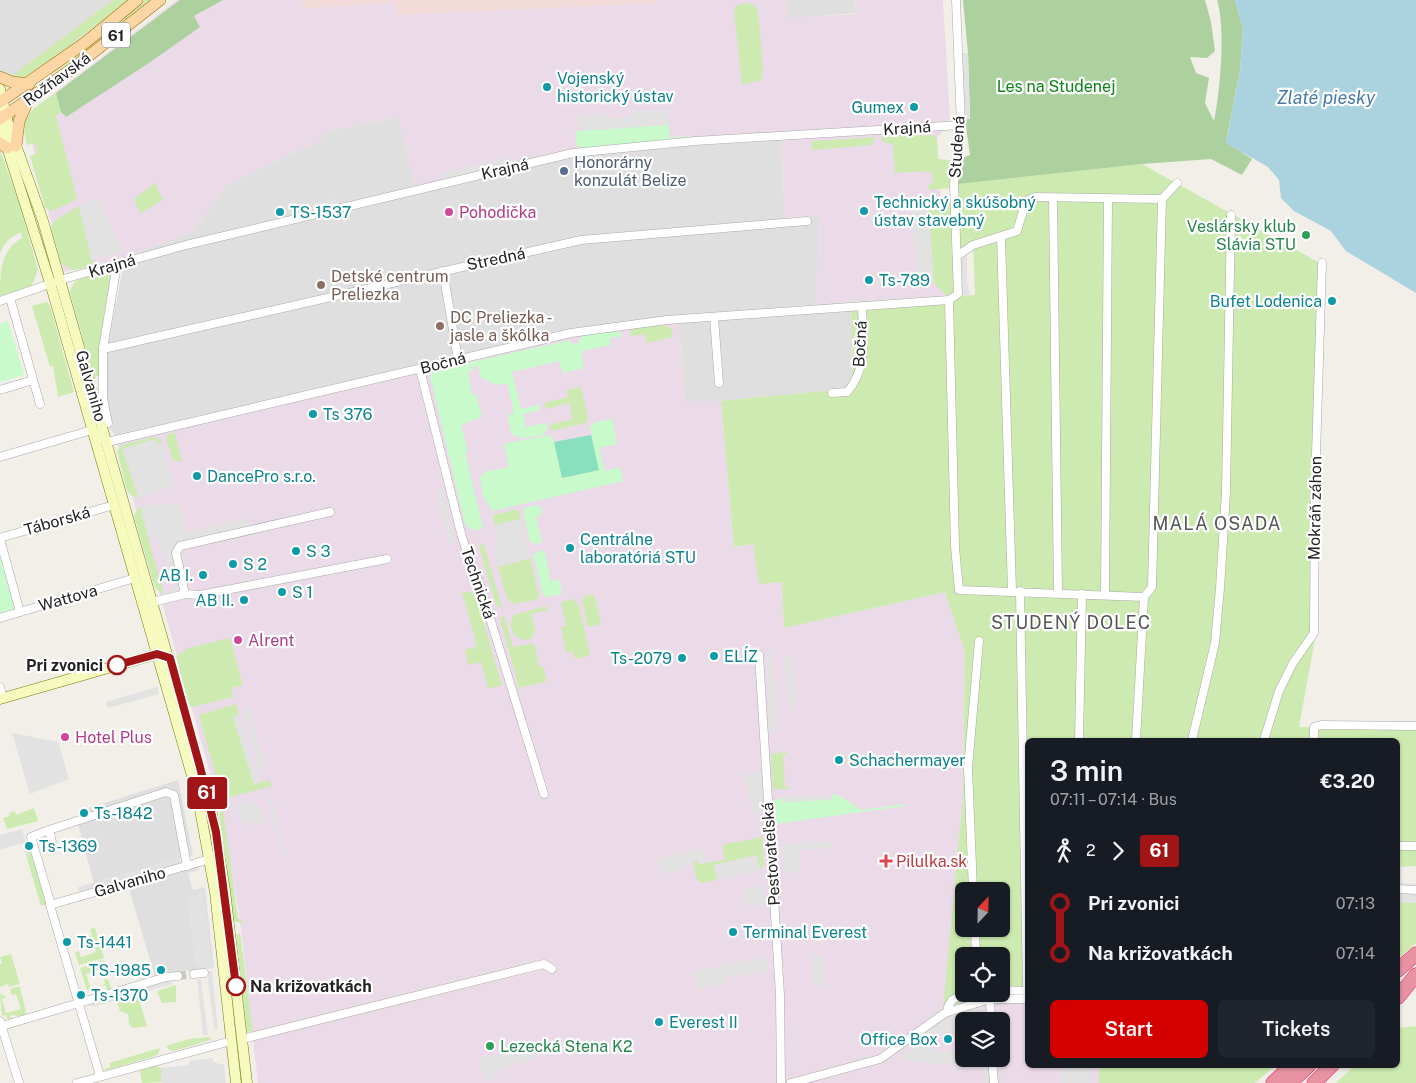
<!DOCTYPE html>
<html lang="en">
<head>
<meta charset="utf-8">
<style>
	body { margin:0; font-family:"Public Sans",sans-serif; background:#20242c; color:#f1f3f6; height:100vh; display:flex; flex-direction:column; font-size:19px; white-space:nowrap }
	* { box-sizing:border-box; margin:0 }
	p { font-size:16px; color:#9ea1a6 }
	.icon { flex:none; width:28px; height:28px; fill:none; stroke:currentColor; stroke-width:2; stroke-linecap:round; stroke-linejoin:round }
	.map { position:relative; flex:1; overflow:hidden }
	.drawer { position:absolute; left:1025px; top:738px; width:375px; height:330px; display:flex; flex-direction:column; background:#171b24; border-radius:8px; box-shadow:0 1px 4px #0004 }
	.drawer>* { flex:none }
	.badge { padding:0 10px; border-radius:4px; font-size:18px; line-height:32px }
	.needle { width:32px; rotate:22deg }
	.buttons { position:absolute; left:955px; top:882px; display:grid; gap:10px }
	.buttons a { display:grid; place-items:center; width:55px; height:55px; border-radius:8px; background:#171b24; box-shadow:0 1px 4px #0004; font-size:25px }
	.map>.badge { position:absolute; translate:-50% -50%; box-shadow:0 0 0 2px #fff }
	.legs { display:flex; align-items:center; gap:8px; height:55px; padding:0 25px; font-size:16px }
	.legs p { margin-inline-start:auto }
	.summary { display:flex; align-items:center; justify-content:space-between; height:85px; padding:0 25px }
	h1 { font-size:28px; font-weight:600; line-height:38px }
	.button { display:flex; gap:10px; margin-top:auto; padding:10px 25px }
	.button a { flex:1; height:58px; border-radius:8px; background:#d40000; color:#fff; font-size:20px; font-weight:600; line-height:58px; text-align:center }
	.button a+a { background:#20242c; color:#f1f3f6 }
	ul { padding:0 25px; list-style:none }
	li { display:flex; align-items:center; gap:18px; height:50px; font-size:19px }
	li i { display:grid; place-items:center; width:8px; height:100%; margin:0 6px; background:currentColor }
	li i::after { content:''; width:12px; height:12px; margin:-6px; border:4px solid; border-radius:50%; background:#171b24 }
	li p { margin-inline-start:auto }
	li:first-child i { background:linear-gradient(#0000 50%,currentColor 0) }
	li:last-child i { background:linear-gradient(currentColor 50%,#0000 0) }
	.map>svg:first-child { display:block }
	.residential { fill:#e0dfdf }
	.commercial { fill:#f2dad9 }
	.industrial { fill:#ebdbe8; fill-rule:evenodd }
	.grass { fill:#cdebb0; fill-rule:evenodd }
	.forest { fill:#add19e }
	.park { fill:#c8facc }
	.pitch { fill:#88e0be }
	.parking { fill:#e2e2e2 }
	.water { fill:#aad3df }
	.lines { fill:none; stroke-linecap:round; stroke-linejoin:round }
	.street-tunnel { stroke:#c8c6c1; stroke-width:8; stroke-dasharray:8 4; stroke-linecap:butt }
	.street-casing { stroke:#a9a9a9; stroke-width:9 }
	.secondary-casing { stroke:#707d05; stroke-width:11 }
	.primary-casing { stroke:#a06b00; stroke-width:12 }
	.highway-casing { stroke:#dc2a67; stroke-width:15 }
	.street { stroke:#fff; stroke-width:8 }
	.secondary { stroke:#f7fabf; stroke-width:10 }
	.primary { stroke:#fcd6a4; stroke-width:11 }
	.highway { stroke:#e892a2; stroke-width:14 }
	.line-1-casing { stroke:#fff; stroke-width:11 }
	.line-1 { stroke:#a21517; stroke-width:8 }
	.culture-dot { fill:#0f9aa8; stroke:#fff; stroke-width:2 }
	.service-dot { fill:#5c6f8a; stroke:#fff; stroke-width:2 }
	.hotel-dot { fill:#d1479c; stroke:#fff; stroke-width:2 }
	.leisure-dot { fill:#2e9e5b; stroke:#fff; stroke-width:2 }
	.education-dot { fill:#8d6e63; stroke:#fff; stroke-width:2 }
	.stop-1-dot { fill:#fff; stroke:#a21517; stroke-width:2.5 }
	.health-dot { fill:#e0444e; stroke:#fff; stroke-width:2 }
	.labels { text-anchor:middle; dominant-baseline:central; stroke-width:4.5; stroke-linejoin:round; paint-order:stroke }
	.shield { fill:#fff; stroke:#646464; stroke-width:1 }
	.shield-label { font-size:15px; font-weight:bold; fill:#222 }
	.culture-label { font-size:16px; fill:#0d838f; stroke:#fff; text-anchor:start }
	.street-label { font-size:16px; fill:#222; stroke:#fff }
	.park-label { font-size:16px; fill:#0c8416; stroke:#fff }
	.service-label { font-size:16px; fill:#4e5e75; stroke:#fff; text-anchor:start }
	.hotel-label { font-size:16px; fill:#b23c85; stroke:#fff; text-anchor:start }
	.leisure-label { font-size:16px; fill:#27864d; stroke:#fff; text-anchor:end }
	.education-label { font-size:16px; fill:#785e54; stroke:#fff; text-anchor:start }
	.stop-label { font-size:16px; font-weight:bold; fill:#222; stroke:#fff; text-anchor:end }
	.health-label { font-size:16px; fill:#be3a42; stroke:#fff; text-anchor:start }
	.water-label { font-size:18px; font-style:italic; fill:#4a7aab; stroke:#fff }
	.neighbourhood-label { font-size:18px; letter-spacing:1px; fill:#555; stroke:#fff }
</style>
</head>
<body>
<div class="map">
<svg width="1416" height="1083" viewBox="0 0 1416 1083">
	<rect width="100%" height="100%" fill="#f2efe9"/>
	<g class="residential">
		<polygon points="0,0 117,0 26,73 0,88"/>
		<polygon points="786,0 855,0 856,13 787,19"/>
		<polygon points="399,117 416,193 569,156 781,139 785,218 819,215 817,304 851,302 853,372 846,389 721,401 685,402 678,318 463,356 115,435 110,429 105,386 106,352 125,258 193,231 227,185 325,138 324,132"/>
		<polygon points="178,780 193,855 94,883 77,821 79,811"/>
		<polygon points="199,865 199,870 188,873 193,890 205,887 214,968 175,972 155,977 129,889 166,879 167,874"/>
	</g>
	<polygon class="commercial" points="301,0 659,0 659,3 396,15 395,2 304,9"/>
	<g class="industrial">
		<polygon points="177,0 301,0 304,9 395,2 397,15 658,3 659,0 786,0 787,18 856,14 855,0 943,0 950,119 937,139 947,296 817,304 819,215 785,218 781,139 569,156 416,194 399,117 325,132 325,138 227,185 193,231 125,258 63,272 29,131 43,102"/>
		<path d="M678,318L685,401H721L734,547L753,544L782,582L784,628L945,592L965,652L963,797L945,1008L981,996H1027L1028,1065H1099V1083H258L239,913L219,805L115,435L607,325ZM964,1021H1001V1059H964Z"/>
	</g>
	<g class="grass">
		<polygon points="113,0 130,0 30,76 21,80 9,78"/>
		<polygon points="144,0 154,0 28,96 26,93 72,60"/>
		<polygon points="744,3 752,4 758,10 763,72 761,80 742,85 734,11 736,6"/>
		<path d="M56,93L61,112L56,116L77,199L53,211L45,208L30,156L38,153L35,143L27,145C18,114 33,109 56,93Z"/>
		<polygon points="934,135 937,139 938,159 950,160 951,188 929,190 929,184 933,183 931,171 895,173 893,144 883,142 881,137"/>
		<polygon points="876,137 871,145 812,150 812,141"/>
		<path d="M0,150L19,203L38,270L31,287L0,296C0,272 0,251 22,238L21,232C9,238 4,242 0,254Z"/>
		<path d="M1142,164L1318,262L1324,278L1316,633L1299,727L1416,728V866L1398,867V740H1028L1027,996H981L943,1009L963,797L965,652L945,592L784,628L782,582L759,584L753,544L734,547L721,401L846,389L853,372L851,302L947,296L933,282L928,202L952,199L961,296L975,295L973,242L959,249L958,184ZM964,891H1001V929H964ZM964,956H1001V994H964Z"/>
		<polygon points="155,183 163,200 140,213 134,199"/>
		<polygon points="79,206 94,267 72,270 61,263 51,227 56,220"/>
		<path d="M96,273L107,274L113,279L99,347L100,376H96L95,380L70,293C72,279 84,276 96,273Z"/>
		<polygon points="47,302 50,306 74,392 58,397 53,366 50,367 32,306"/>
		<polygon points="658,324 671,328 673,337 647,343 645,334 630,336 630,332 633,328"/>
		<polygon points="581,387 588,417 586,423 551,431 549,425 573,419 569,403 546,409 544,403 568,397 567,390"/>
		<polygon points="175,433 182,461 173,461 166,438 169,434"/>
		<polygon points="154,437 160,439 162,442 156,444 155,439 137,494 138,498 131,495 127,491 117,451 122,445"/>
		<polygon points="143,507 141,511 164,595 157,590 153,582 134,516 138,508"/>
		<polygon points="518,509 521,519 495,525 493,515"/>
		<polygon points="478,543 484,545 502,608 496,605"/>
		<polygon points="530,558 539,597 536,600 513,604 507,598 498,567"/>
		<polygon points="462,592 471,592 476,596 502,686 488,688 481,662 468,665 465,650 477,646"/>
		<polygon points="594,594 601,624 588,627 582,600 585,596"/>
		<polygon points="573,599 579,605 590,655 575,659 573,651 566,653 561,627 566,625 561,602"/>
		<polygon points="546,606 547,610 531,614 536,632 532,633 533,638 524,640 516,637 510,625 514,615"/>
		<polygon points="504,615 513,647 534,643 539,667 543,666 547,681 519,688 500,619"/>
		<polygon points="230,638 243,685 231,688 233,697 192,707 189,704 176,656 188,648"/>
		<polygon points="236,704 239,715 233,717 254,784 269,780 272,786 222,799 199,715"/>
		<polygon points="786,752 788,754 783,754 785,787 790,786 790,788 773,790 771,754"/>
		<polygon points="34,808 38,821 7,829 3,818 10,816 9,813 15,811 16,815"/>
		<polygon points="223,809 238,918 245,924 234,921 219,814"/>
		<polygon points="762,837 764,866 760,870 757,855 714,865 717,880 701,883 697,879 693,863 698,860 699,864 725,860 722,845"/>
		<polygon points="32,849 48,904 41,906 26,855 29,854 28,850"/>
		<polygon points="1398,902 1416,903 1416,943 1398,959"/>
		<polygon points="95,928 104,958 79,965 75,952 79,951 81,957 96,952 92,938 87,939 85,933 87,937 92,936 90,929"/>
		<polygon points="240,933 253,1033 247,1031 236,936"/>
		<polygon points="11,954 20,984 9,987 8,984 0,987 0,964 2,963 0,957"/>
		<polygon points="104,960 108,973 103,974 101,969 86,974 91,989 105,984 104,979 106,979 109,981 111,989 108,991 105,985 87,990 80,968"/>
		<polygon points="176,985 176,1002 162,1003 157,991"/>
		<polygon points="20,986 26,1013 23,1016 10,1015 11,1019 8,1020 6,1015 2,1016 0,993 6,997 2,999 6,1013 21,1009 16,994 12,995 10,989"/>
		<polygon points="138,996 147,1026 133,1028 129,1024 128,1014 120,1011 117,1002"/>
		<polygon points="1416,1026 1416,1083 1336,1083 1355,1065 1398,1065 1398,1028"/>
		<polygon points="211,1037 210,1040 174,1051 169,1050 166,1046 189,1039"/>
		<polygon points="160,1048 158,1054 155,1056 107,1070 103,1069 111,1067 109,1063"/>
		<polygon points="1099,1065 1276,1065 1255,1083 1099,1083"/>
		<polygon points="155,1066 161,1068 162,1082 142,1083 140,1070"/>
	</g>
	<g class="forest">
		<polygon points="180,0 223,0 194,16 200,27 149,63 66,117 61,112 56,93"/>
		<path d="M963,0H1205L1211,22L1215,51L1207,58L1190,57L1196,73L1209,78L1205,103L1214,121C1220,91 1226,28 1217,0H1235L1243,29L1240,70L1226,142L1252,159L1242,175L1211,159L1142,164L958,184L959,159L970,155L965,119H970L968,53Z"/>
	</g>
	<g class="park">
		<polygon points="666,109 670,138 690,136 690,139 583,148 577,146 575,131 667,125"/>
		<polygon points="8,321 24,375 0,382 0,324"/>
		<path d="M616,329L623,336L610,338L611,345L581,351L584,368L563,373L559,361L512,372L521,409L539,405L540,410L523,414L526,427L546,423L547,429L543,435L521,438L511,434L508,416L514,412L507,383L496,385L481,378L478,366L472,367L473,371H468L472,395L476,394L482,417L461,425L468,452H465L483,528C475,531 470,531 465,523L430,376L432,371L570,340L572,344L579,343L580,338L584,334Z"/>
		<polygon points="612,419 617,444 599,448 605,471 620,467 623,481 492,511 483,496 480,478 485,472 509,467 504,446 506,443 550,435 554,442 562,478 598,470 590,426 596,422"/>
		<polygon points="536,505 541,507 542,515 536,516 542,542 535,544 530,542 523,511 524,508"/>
		<polygon points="544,550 551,581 559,579 562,594 546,597 543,595 533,554"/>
		<polygon points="0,557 15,609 0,613"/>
		<polygon points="836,794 862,810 905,804 905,806 775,824 774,801 782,797 782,802 832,799 832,795"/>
	</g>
	<polygon class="pitch" points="591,435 599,470 562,478 554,442"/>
	<g class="parking">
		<polygon points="961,53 968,53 970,119 965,119"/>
		<polygon points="666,109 667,125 579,131 578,116 604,114 605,118 631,117 631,112"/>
		<polygon points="513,157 508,166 443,180 442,173"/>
		<polygon points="98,197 123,251 91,259 79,206"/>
		<polygon points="338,198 339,205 296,215 294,208"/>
		<polygon points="912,202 928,202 934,282 917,284"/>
		<polygon points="967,252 967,282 970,295 961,296 960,257"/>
		<polygon points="155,439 156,444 162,442 174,485 139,499 122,449"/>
		<polygon points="442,489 455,542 450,544 436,490"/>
		<polygon points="179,502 187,532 248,518 249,527 179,543 175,548 180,586 176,592 170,594 174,586 165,552 160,550 157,538 150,539 141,511 143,507 157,503 159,506"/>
		<polygon points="521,519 530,558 498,567 495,525"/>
		<polygon points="772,652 776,732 770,732 766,653"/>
		<polygon points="785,655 791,655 794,711 789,711"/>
		<polygon points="157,687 159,694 108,708 106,702"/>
		<polygon points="248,706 266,770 260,772 242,707"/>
		<polygon points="239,715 260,782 254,785 233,717"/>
		<polygon points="12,733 58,742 69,779 30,794"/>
		<polygon points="761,771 763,812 753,814 744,775"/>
		<polygon points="832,795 832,800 782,802 782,797"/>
		<polygon points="271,796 286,853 282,854 267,797"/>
		<polygon points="253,801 260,807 264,819 261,823 249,826 248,821 241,823 236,806"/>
		<polygon points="22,829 29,854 26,855 22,843 0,850 0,835"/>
		<polygon points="832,841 833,848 799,850 801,872 784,873 781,845"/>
		<polygon points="704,848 707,863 699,864 698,860 685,865 685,869 665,874 664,870 660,870 657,859"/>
		<polygon points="757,855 760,870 758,871 717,880 714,865"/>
		<polygon points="180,859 181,863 79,892 78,887"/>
		<polygon points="1398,867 1401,868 1400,883 1416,884 1416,903 1398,902"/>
		<polygon points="762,885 766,902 748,908 743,888"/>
		<polygon points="203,890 212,967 199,968 200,965 195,965 188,900 192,899 198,892"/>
		<polygon points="812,955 823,955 824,986 813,986"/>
		<polygon points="766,957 768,970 733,977 732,974 725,976 726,983 697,990 693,972"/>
		<polygon points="207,971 212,971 218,1029 214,1029"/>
		<polygon points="171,979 173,984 92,1007 90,1002"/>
		<polygon points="201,979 208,1035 203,1035 197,980"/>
		<polygon points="977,1007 984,1010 987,1021 964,1021 964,1032 932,1034 933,1052 964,1051 964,1059 989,1059 991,1083 985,1083 983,1060 980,1060 981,1067 957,1068 956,1063 935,1064 901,1059 902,1053 911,1054 913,1042 934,1024"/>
		<polygon points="534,1046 537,1059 497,1068 499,1077 484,1081 478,1059"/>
		<polygon points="213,1058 213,1062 224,1065 226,1083 162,1083 161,1068 189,1065 189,1061"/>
		<rect x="1060" y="1065" width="31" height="18"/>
	</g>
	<polygon class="water" points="1235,0 1416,0 1416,293 1346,251 1331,231 1294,211 1281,198 1279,180 1268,167 1226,143 1240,70 1243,29"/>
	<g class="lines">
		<polyline class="street-tunnel" points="178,976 194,974"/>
		<defs>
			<g id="street">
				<polyline points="1053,198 1058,592"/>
				<polyline points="1001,238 1012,591"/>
				<polyline points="957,256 973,245 1017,231 1026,201 1036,197 1162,199 1177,183"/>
				<polyline points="443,271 458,359"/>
				<polyline points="10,298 40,404"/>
				<polyline points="949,300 955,547 959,590 1144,597"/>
				<polyline points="0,301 67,278 186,245 573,153 695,141 961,125"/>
				<polyline points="714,317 719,383"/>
				<polyline points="103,349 581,240 807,221"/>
				<polyline points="420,369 462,537 471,564 479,582 544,794"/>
				<polyline points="0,390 33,380"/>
				<path d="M832,393L847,392C868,369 863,336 862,307"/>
				<polyline points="108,423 103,398 103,349 117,264"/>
				<polyline points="0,457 92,430 107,442 571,333 667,320 949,300 958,294 954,184 957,149 961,125 956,0"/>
				<polyline points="0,538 114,505"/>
				<polyline points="0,539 20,612"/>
				<polyline points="1020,591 1027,991"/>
				<polyline points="185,594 176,553 180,546 330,512"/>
				<polyline points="1105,595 1108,198"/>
				<polyline points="153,602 185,594 200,595 387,559"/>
				<polyline points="0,618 135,578"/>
				<polyline points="759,655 780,995 781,1083"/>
				<polyline points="0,687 3,698"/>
				<polyline points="1079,740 1082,594"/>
				<polyline points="1136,740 1144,597 1152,587 1162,199"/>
				<polyline points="1192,740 1215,643 1220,588 1226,492 1231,215"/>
				<polyline points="1264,740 1279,691 1293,663 1314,633 1315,487 1322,263"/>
				<polyline points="1314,740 1314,727 1321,725 1416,726"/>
				<polyline points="49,830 166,792 174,795 187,866"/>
				<polyline points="1398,846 1416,846"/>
				<polyline points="1398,889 1416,890"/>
				<polyline points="973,891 968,768 979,641"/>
				<polyline points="51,905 31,837 49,830 52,842"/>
				<polyline points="975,929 976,956"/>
				<polyline points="194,974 204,973"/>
				<polyline points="1001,990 1028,991"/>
				<polyline points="990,999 991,1021"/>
				<polyline points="948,1007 952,1000 964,994"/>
				<polyline points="0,1021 19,1083"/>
				<polyline points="2,1026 166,977 178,976"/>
				<polyline points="242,1039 544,964 552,969"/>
				<polyline points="992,1059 994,1083"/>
				<polyline points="100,1076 50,905 210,859"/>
				<polyline points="77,1083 231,1041"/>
				<polyline points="791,1083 880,1059 945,1013 990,999 1028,999"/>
			</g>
			<g id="secondary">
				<polyline points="0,89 8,123 43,221 211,808 225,890 247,1083"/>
				<polyline points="0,125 51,286 197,793 215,892 236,1083"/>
				<polyline points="0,699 157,654"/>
			</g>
			<g id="primary">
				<polyline points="0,77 12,82 29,84"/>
				<polyline points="0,102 86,42 137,0"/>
				<polyline points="0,119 72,69 160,0"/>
				<polyline points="0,143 7,148"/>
				<polyline points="16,146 19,121 28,101"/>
			</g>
			<g id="highway">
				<polyline points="1398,970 1416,954"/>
				<polyline points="1398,997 1416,975"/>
				<polyline points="1273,1083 1292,1065"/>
				<polyline points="1290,1083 1309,1065"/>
				<polyline points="1314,1083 1332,1065"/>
			</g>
		</defs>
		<use href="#street" class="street-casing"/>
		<use href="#secondary" class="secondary-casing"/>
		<use href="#primary" class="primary-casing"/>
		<use href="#highway" class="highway-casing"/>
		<use href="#street" class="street"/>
		<use href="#secondary" class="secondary"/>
		<use href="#primary" class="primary"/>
		<use href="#highway" class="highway"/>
	</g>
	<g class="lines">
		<defs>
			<polyline id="line-1" points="117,665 157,654 170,658 200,767 216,832 236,986"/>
		</defs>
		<use href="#line-1" class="line-1-casing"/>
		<use href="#line-1" class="line-1"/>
	</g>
	<g class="culture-dot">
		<circle cx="547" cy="87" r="5"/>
		<circle cx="914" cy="107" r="5"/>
		<circle cx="864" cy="211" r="5"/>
		<circle cx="280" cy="212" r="5"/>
		<circle cx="869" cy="280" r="5"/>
		<circle cx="1332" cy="301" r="5"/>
		<circle cx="313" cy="414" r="5"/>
		<circle cx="197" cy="476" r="5"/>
		<circle cx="570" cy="548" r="5"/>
		<circle cx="296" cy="551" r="5"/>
		<circle cx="233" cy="564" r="5"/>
		<circle cx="203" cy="575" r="5"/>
		<circle cx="282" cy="592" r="5"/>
		<circle cx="244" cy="600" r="5"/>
		<circle cx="714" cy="656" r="5"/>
		<circle cx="682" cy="658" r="5"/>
		<circle cx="839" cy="760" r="5"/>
		<circle cx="84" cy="813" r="5"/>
		<circle cx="29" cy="846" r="5"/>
		<circle cx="733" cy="932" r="5"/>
		<circle cx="67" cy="942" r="5"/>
		<circle cx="161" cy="970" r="5"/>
		<circle cx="81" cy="995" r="5"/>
		<circle cx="659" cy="1022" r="5"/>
		<circle cx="948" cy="1039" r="5"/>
	</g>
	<circle class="service-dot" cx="564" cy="171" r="5"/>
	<g class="hotel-dot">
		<circle cx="449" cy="212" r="5"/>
		<circle cx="238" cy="640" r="5"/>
		<circle cx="65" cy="737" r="5"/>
	</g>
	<g class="leisure-dot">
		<circle cx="1306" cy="235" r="5"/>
		<circle cx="490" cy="1046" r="5"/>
	</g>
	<g class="education-dot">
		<circle cx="321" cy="285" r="5"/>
		<circle cx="440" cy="326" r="5"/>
	</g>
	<g class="stop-1-dot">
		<circle cx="117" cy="665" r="9"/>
		<circle cx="236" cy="986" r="9"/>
	</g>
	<path class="health-dot" d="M883.5 853.5h5v5h5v5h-5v5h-5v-5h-5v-5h5z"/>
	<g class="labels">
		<rect class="shield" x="102" y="22.5" width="28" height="25" rx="4"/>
		<g class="shield-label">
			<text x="116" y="35">61</text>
		</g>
		<g class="culture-label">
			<text x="557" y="78">Vojenský<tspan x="557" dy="18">historický ústav</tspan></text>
			<text x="904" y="107" text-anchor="end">Gumex</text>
			<text x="874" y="202">Technický a skúšobný<tspan x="874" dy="18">ústav stavebný</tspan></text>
			<text x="290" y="212">TS-1537</text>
			<text x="879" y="280">Ts-789</text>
			<text x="1322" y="301" text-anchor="end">Bufet Lodenica</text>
			<text x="323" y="414">Ts 376</text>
			<text x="207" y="476">DancePro s.r.o.</text>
			<text x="580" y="539">Centrálne<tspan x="580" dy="18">laboratóriá STU</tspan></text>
			<text x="306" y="551">S 3</text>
			<text x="243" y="564">S 2</text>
			<text x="193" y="575" text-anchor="end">AB I.</text>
			<text x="292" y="592">S 1</text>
			<text x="234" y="600" text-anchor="end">AB II.</text>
			<text x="724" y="656">ELÍZ</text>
			<text x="672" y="658" text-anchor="end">Ts-2079</text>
			<text x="849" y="760">Schachermayer</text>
			<text x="94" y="813">Ts-1842</text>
			<text x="39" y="846">Ts-1369</text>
			<text x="743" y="932">Terminal Everest</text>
			<text x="77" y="942">Ts-1441</text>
			<text x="151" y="970" text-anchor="end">TS-1985</text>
			<text x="91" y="995">Ts-1370</text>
			<text x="669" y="1022">Everest II</text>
			<text x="938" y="1039" text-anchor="end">Office Box</text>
		</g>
		<g class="street-label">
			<text transform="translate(57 79) rotate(-36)">Rožňavská</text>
			<text transform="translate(907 128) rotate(-4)">Krajná</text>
			<text transform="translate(957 147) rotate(-86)">Studená</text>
			<text transform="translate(505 169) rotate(-13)">Krajná</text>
			<text transform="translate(496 259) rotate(-12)">Stredná</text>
			<text transform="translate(112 266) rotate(-16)">Krajná</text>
			<text transform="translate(860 344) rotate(-87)">Bočná</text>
			<text transform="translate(443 363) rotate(-14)">Bočná</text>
			<text transform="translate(91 386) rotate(74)">Galvaniho</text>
			<text transform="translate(1315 508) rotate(-89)">Mokráň záhon</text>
			<text transform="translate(57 521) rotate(-16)">Táborská</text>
			<text transform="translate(478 583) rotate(71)">Technická</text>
			<text transform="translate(68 598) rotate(-16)">Wattova</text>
			<text transform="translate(771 854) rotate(-94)">Pestovateľská</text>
			<text transform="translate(130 882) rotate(-16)">Galvaniho</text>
		</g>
		<g class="park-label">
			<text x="1056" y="86">Les na Studenej</text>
		</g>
		<g class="service-label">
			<text x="574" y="162">Honorárny<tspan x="574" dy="18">konzulát Belize</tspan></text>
		</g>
		<g class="hotel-label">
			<text x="459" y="212">Pohodička</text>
			<text x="248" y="640">Alrent</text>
			<text x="75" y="737">Hotel Plus</text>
		</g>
		<g class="leisure-label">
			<text x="1296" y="226">Veslársky klub<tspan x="1296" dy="18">Slávia STU</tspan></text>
			<text x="500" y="1046" text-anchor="start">Lezecká Stena K2</text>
		</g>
		<g class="education-label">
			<text x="331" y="276">Detské centrum<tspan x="331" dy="18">Preliezka</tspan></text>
			<text x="450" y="317">DC Preliezka -<tspan x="450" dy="18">jasle a škôlka</tspan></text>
		</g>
		<g class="stop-label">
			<text x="103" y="665">Pri zvonici</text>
			<text x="250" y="986" text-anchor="start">Na križovatkách</text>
		</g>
		<g class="health-label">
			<text x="896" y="861">Pilulka.sk</text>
		</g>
		<g class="water-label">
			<text x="1326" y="97">Zlaté piesky</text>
		</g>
		<g class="neighbourhood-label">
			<text x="1217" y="523">MALÁ OSADA</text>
			<text x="1071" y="622">STUDENÝ DOLEC</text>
		</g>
	</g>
</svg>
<div class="buttons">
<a><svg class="needle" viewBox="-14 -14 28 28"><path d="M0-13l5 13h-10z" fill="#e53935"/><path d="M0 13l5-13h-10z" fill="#9ea1a6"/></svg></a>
<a><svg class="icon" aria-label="locate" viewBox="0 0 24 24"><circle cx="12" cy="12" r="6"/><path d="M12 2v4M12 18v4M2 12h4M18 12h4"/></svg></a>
<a><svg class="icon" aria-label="layers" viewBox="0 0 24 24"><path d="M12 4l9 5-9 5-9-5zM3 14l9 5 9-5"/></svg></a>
</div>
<b class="badge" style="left:207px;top:793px;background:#a21517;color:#fff">61</b>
<section class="drawer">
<div class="summary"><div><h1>3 min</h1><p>07:11 – 07:14 · Bus</p></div><b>€3.20</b></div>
<div class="legs"><svg class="icon" aria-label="walk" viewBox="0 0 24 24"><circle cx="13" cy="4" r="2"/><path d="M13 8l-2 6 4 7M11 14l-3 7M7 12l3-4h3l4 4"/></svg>2<svg class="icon" aria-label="forward" viewBox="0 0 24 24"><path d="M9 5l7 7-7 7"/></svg><b class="badge" style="background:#a21517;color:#fff">61</b></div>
<ul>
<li><i style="color:#a21517"></i><b>Pri zvonici</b><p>07:13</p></li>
<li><i style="color:#a21517"></i><b>Na križovatkách</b><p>07:14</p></li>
</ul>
<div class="button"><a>Start</a><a>Tickets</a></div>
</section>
</div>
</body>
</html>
